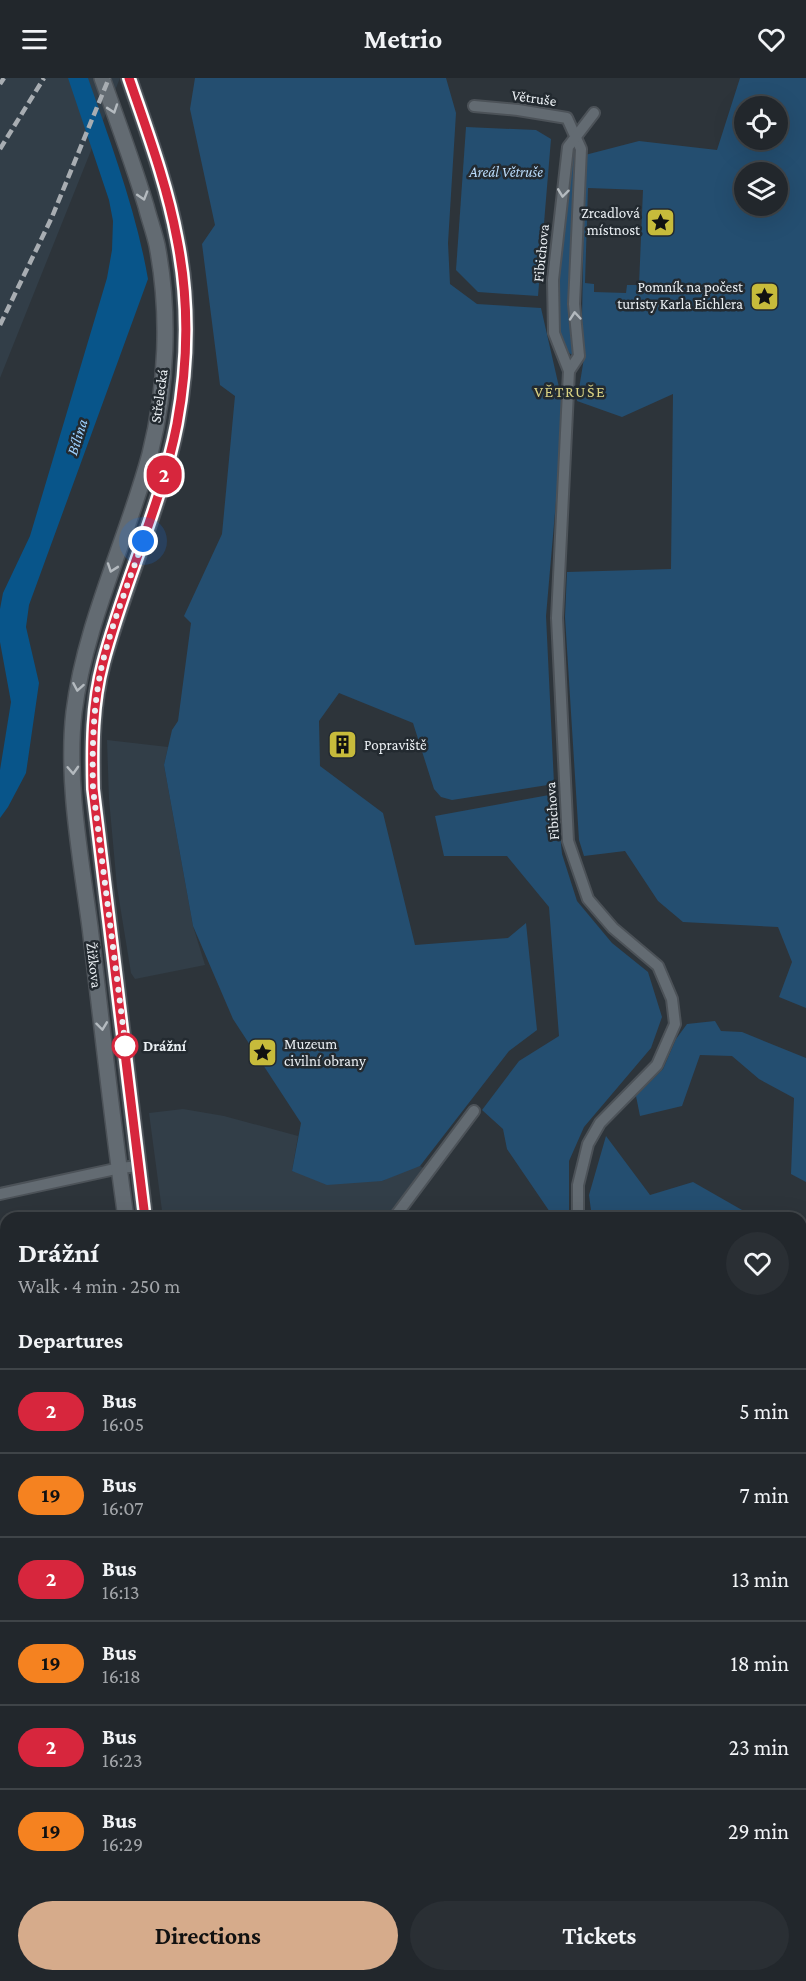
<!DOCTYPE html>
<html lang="en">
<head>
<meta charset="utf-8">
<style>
	body { margin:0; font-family:"Crimson Pro",serif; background:#2a2f34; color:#f1f3f6; height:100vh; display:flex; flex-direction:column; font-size:22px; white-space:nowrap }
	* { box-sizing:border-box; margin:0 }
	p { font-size:20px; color:#a2a5a9 }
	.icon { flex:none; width:33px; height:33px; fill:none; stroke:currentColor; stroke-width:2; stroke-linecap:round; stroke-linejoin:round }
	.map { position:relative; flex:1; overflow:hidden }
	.side { position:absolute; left:0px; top:1134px; width:807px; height:770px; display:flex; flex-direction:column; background:#22272c; border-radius:18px 18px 0 0; box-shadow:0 6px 24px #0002,0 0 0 2px #3f4448 }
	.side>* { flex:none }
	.badge { padding:0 12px; border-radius:20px; font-size:21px; line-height:39px }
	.buttons { position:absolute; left:734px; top:18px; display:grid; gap:12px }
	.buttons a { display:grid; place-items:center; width:54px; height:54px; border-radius:50%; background:#22272c; box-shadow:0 6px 24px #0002,0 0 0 2px #3f4448; font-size:30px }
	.you { position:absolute; width:30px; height:30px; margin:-15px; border:4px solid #fff; border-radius:50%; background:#1a73e8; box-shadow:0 0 0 9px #1a73e833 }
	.map>.badge { position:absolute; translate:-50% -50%; box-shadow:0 0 0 3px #fff }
	h2 { padding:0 18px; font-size:22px; line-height:54px }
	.round { display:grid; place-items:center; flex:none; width:63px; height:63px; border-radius:32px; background:#2a2f34 }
	.head { display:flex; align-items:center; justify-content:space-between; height:102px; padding:0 18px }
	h1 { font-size:28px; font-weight:700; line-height:45px }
	.primary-button { display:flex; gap:12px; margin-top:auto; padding:12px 18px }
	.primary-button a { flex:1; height:69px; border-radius:36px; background:#d6ab8b; color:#111; font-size:24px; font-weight:700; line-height:69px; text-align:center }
	.primary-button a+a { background:#2a2f34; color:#f1f3f6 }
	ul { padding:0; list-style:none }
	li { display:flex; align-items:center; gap:18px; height:84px; padding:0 18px; border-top:2px solid #3f4448 }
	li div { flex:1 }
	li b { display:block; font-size:22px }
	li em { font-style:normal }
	li .badge { min-width:66px; font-weight:700; text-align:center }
	header { display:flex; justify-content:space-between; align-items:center; height:78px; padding:0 18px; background:#22272c; font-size:27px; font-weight:700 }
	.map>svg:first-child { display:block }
	.built { fill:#323e48 }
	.green { fill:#244e70; fill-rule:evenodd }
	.water { fill:#08558a }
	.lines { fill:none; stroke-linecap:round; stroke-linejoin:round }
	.minor-casing { stroke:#4c5258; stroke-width:14 }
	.secondary-casing { stroke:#4c5258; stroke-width:18 }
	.minor { stroke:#636b72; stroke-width:10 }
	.secondary { stroke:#636b72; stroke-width:15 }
	.rail { stroke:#a8adb2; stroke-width:4.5; stroke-dasharray:9 4.5; stroke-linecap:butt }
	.oneway { stroke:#b4babf }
	.line-casing { stroke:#fff; stroke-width:14 }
	.line { stroke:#d7263d; stroke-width:9 }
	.walk { stroke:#eaeff3; stroke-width:6; stroke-dasharray:0 10.8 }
	.stop-dot { fill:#fff; stroke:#d7263d; stroke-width:3 }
	.labels { text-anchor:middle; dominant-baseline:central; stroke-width:5; stroke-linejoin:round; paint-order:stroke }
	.street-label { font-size:15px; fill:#eaeff3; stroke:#232a30 }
	.park-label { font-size:15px; font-style:italic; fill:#b9daf9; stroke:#232a30 }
	.poi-label { font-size:15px; fill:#eaeff3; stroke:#232a30; text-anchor:end }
	.stop-label { font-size:15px; font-weight:bold; fill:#eaeff3; stroke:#232a30; text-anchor:start }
	.neighbourhood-label { font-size:16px; letter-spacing:1.5px; fill:#d9d283; stroke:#232a30 }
	.water-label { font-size:16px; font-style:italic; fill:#9ed1ff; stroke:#232a30 }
</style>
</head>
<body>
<header><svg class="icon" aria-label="menu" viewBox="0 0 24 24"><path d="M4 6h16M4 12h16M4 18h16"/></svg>Metrio<svg class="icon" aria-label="heart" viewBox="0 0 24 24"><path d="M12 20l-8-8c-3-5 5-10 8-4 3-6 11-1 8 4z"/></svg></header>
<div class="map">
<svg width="806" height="1903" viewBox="0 0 806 1903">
	<rect width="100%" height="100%" fill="#2d343a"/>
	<g class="built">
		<polygon points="0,0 120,0 0,300"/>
		<polygon points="107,662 168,669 164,687 193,848 205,887 135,901 131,895 117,809 109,721"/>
		<polygon points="183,1031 224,1038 298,1058 292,1093 382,1103 412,1089 420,1088 425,1091 390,1140 163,1140 149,1035"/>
		<polygon points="0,1577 6,1587 6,1898 230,1898 235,1903 0,1903"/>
		<polygon points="801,1834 806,1842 806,1903 480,1903 477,1898 801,1898"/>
	</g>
	<g class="green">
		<polygon points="195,0 446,0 456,35 448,165 450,206 477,226 541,230 564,331 546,538 554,706 452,722 441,719 434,711 413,645 339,615 319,643 320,688 383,735 415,867 508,860 526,845 537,952 509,973 420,1088 382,1103 327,1107 292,1093 301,1045 233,941 193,848 164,687 172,652 178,643 191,545 184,538 222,456 235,318 220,307 202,166 215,147 190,31"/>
		<path d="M740,0H806V930L779,919L792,884L778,849L683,844L658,823L625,773L584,778L579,762L565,539L567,494L671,491L673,316L622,339L577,323L584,280L582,241L585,77L639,63L717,72ZM744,28H777V62H744ZM744,94H777V128H744ZM588,110L643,112L639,207H627L626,215L594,214V206L585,205Z"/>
		<polygon points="466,49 536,52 551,61 538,218 478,214 456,192"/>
		<path d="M572,72H576L577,81C573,144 570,207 574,271L572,277C558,267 558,241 557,225Z"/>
		<polygon points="549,717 556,718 562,776 577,823 612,865 648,894 662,939 651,970 584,1049 569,1083 569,1140 554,1140 507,1071 503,1051 482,1032 519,983 559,958 549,829 507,778 444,778 435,738"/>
		<polygon points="715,943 721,953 742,954 806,980 806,1104 791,1096 794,1020 759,1001 732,978 700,977 682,1028 640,1038 636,1018 663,991 676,961 687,946"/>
		<polygon points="606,1058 650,1117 693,1104 756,1140 592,1140 589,1117"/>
		<polygon points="801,1172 806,1176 806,1842 801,1834"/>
	</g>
	<path class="water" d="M68,0H88C111,66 136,132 148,201L29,527L26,549L39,605L26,695L8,729L0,740V692L11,624L0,564V531L3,515L30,458L107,200L112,172L113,143L109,122Z"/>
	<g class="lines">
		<defs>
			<g id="minor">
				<polyline points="474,28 518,32 567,40 581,71 574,226 579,278 569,293"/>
				<polyline points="0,1116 120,1090 139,1088"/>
				<polyline points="394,1140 474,1033"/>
				<polyline points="578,1140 578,1107 588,1066 600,1045 657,987 675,946 672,921 658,888 613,850 588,821 568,763 557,540 569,293 554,255 553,202 568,69 594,35"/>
			</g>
			<g id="secondary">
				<path d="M102,0C117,42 133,85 146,128C149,140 154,154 157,167C170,235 167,308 150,376C127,462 85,545 74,634C66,702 81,781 90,849C102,946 112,1043 126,1140"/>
				<path d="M129,0C147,53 167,106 177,161C189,221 188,286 177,346C161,428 125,505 103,585C92,626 92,669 93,711L145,1140"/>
				<polyline points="535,1898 537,1903"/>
				<polyline points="561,1898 563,1903"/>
			</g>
		</defs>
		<use href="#minor" class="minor-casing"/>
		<use href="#secondary" class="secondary-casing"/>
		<use href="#minor" class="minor"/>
		<use href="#secondary" class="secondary"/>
		<g class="rail">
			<polyline points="0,6 4,0"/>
			<polyline points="0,71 44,0"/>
			<polyline points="0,247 52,139 109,0"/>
		</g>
	</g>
	<defs><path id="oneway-chevron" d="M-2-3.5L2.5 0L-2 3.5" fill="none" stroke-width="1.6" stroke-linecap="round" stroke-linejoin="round" transform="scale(1.5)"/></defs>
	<g class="oneway">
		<use href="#oneway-chevron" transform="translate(113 31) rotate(71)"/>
		<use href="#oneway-chevron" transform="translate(563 115) rotate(97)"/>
		<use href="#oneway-chevron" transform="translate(143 118) rotate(73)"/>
		<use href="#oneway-chevron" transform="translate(575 238) rotate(-95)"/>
		<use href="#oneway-chevron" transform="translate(112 490) rotate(109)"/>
		<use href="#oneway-chevron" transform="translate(78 609) rotate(100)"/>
		<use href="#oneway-chevron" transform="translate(73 692) rotate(87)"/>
		<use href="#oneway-chevron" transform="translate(102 948) rotate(83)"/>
	</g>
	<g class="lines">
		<defs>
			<path id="line" d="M129,0C147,53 167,106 177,161C189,221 188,286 177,346C161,428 124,504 103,585C92,626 92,669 93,711L145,1140"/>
		</defs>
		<use href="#line" class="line-casing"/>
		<use href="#line" class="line"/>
		<path class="walk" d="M125,968L126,972L93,711C92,669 93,628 102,587C112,545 129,504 143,463"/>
	</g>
	<defs>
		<symbol id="sight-square" viewBox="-11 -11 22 22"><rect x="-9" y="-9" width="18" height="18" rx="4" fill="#c7bb3b" stroke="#232a30"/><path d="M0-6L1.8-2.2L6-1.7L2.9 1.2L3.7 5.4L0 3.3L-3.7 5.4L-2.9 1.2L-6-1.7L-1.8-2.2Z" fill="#111"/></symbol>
		<symbol id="building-square" viewBox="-11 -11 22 22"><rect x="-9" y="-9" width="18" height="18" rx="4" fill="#c7bb3b" stroke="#232a30"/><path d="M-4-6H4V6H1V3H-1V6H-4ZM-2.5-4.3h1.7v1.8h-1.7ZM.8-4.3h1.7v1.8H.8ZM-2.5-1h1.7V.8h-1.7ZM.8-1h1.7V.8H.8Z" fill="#111"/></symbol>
	</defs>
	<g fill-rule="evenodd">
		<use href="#sight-square" x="644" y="128" width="33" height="33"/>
		<use href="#sight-square" x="748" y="202" width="33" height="33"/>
		<use href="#building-square" x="326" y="650" width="33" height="33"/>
		<use href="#sight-square" x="246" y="958" width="33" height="33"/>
	</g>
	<circle class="stop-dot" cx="125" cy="968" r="12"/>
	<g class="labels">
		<g class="street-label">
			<text transform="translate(534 20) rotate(8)">Větruše</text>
			<text transform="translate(541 175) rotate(-84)">Fibichova</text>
			<text transform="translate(159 318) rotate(-82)">Střelecká</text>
			<text transform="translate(552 733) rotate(-94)">Fibichova</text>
			<text transform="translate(94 887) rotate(83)">Žižkova</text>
		</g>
		<g class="park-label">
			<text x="506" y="94">Areál Větruše</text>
		</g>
		<g class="poi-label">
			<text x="640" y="135">Zrcadlová<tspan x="640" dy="17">místnost</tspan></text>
			<text x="743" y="209">Pomník na počest<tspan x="743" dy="17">turisty Karla Eichlera</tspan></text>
			<text x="364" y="667" text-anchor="start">Popraviště</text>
			<text x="284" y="966" text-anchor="start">Muzeum<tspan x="284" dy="17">civilní obrany</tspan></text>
		</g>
		<g class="stop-label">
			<text x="143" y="968">Drážní</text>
		</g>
		<g class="neighbourhood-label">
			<text x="570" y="313">VĚTRUŠE</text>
		</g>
		<g class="water-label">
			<text transform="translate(77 359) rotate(-72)">Bílina</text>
		</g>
	</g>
</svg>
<div class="buttons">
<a><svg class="icon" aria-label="locate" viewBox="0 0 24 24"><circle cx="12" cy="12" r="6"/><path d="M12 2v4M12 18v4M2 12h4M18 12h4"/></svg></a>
<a><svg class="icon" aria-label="layers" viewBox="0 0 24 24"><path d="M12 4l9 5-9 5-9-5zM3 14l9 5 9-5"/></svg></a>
</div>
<div class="you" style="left:143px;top:463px"></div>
<b class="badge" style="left:164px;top:397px;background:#d7263d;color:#fff">2</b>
<section class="side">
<div class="head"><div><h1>Drážní</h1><p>Walk · 4 min · 250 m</p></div><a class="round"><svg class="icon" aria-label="heart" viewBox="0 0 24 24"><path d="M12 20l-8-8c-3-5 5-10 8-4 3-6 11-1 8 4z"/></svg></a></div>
<h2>Departures</h2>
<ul>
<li><span class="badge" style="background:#d7263d;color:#fff">2</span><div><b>Bus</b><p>16:05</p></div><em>5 min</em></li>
<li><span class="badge" style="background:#f58220;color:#111">19</span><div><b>Bus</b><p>16:07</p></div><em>7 min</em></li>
<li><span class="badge" style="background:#d7263d;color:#fff">2</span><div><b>Bus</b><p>16:13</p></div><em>13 min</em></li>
<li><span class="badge" style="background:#f58220;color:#111">19</span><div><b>Bus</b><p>16:18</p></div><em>18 min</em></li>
<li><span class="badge" style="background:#d7263d;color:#fff">2</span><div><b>Bus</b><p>16:23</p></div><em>23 min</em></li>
<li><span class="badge" style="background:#f58220;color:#111">19</span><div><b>Bus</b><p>16:29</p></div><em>29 min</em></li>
</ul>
<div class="primary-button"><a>Directions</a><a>Tickets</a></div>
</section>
</div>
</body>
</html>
